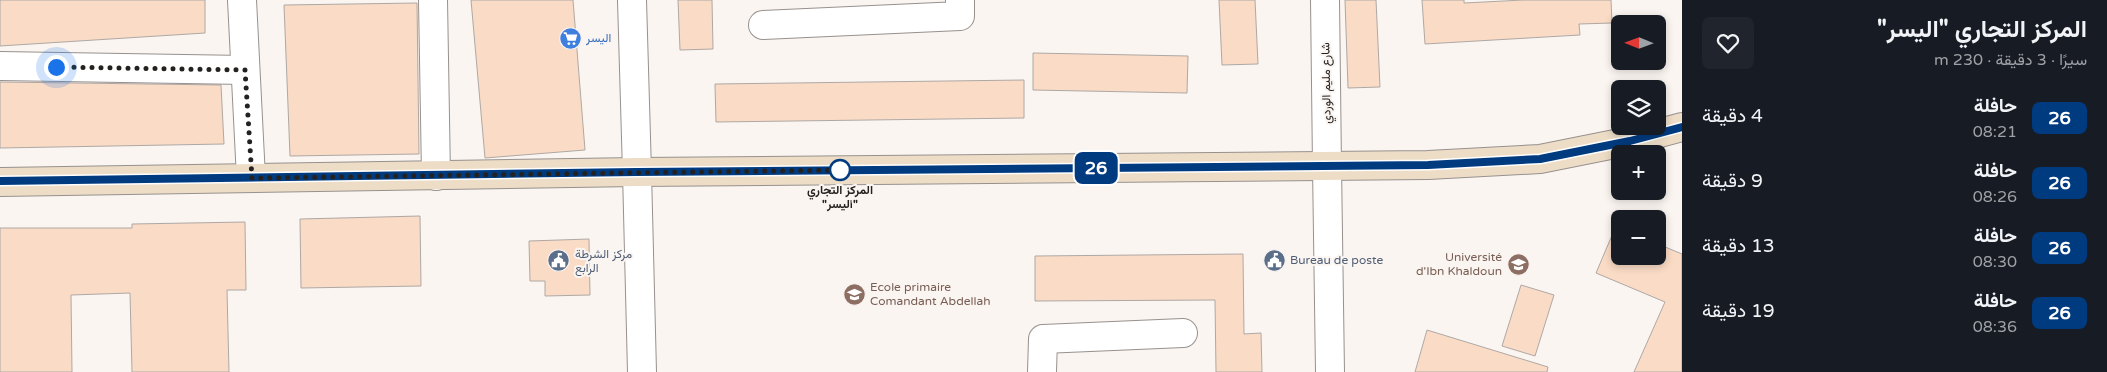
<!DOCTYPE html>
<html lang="ar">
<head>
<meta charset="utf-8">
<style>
	body { margin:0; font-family:"Varela Round",Vazirmatn,sans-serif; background:#20242c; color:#f1f3f6; direction:rtl; height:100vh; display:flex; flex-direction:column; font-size:19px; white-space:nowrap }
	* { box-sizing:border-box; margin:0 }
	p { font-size:16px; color:#9ea1a6 }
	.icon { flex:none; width:28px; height:28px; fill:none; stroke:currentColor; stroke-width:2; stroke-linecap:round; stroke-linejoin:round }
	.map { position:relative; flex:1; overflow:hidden; direction:ltr }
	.details { display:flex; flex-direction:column; background:#171b24; width:425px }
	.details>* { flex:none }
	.badge { padding:0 10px; border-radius:8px; font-size:18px; line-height:32px }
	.needle { width:32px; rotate:271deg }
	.tools { position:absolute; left:1611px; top:15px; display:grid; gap:10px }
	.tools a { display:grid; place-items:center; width:55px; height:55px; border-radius:8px; background:#171b24; box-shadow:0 2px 8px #0003; font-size:25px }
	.you { position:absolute; width:25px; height:25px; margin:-12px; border:4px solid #fff; border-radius:50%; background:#1a73e8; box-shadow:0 0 0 8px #1a73e833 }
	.map>.badge { position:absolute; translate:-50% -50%; box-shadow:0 0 0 2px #fff }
	.round { display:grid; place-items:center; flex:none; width:52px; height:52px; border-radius:8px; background:#20242c }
	.headline { display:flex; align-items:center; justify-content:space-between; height:85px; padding:0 20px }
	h1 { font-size:24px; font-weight:700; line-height:38px }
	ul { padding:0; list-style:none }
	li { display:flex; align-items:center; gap:15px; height:65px; padding:0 20px }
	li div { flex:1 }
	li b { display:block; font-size:19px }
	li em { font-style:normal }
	li .badge { min-width:55px; font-weight:700; text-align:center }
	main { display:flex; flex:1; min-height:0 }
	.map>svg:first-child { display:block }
	.building { fill:#fadbc5; stroke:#aea8a5 }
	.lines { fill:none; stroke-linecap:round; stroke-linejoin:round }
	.minor-casing { stroke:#97918e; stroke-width:30 }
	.tertiary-casing { stroke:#97918e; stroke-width:30 }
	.secondary-casing { stroke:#97918e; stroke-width:30 }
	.minor { stroke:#fff; stroke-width:28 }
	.tertiary { stroke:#fff; stroke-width:28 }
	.secondary { stroke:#edddc7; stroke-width:28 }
	.line-casing { stroke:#fff; stroke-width:11 }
	.line { stroke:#003b80; stroke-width:8 }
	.walk { stroke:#242220; stroke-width:5; stroke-dasharray:0 9 }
	.stop-dot { fill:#fff; stroke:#003b80; stroke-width:2.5 }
	.labels { text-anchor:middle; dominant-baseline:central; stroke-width:4; stroke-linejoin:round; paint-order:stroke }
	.shop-label { font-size:12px; fill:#366cbe; stroke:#fbf5f1; text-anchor:start }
	.street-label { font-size:12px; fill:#242220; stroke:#fbf5f1 }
	.stop-label { font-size:12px; font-weight:bold; fill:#242220; stroke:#fbf5f1 }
	.service-label { font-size:12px; fill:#4e5e75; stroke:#fbf5f1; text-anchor:start }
	.education-label { font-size:12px; fill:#785e54; stroke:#fbf5f1; text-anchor:end }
</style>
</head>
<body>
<main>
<section class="details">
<div class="headline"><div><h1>المركز التجاري &quot;اليسر&quot;</h1><p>سيرًا · 3 دقيقة · 230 m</p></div><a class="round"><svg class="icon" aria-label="heart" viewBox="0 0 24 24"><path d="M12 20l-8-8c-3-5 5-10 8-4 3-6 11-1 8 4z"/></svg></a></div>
<ul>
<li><span class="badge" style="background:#003b80;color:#fff">26</span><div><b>حافلة</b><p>08:21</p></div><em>4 دقيقة</em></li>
<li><span class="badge" style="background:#003b80;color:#fff">26</span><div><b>حافلة</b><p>08:26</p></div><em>9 دقيقة</em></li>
<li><span class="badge" style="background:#003b80;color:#fff">26</span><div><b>حافلة</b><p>08:30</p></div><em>13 دقيقة</em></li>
<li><span class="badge" style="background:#003b80;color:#fff">26</span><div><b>حافلة</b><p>08:36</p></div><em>19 دقيقة</em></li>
</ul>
</section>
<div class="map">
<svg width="1682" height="372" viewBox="0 0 1682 372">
	<rect width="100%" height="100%" fill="#fbf5f1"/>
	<g class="building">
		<polygon points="0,0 205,0 205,33 0,46"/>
		<polygon points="471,0 573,0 585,150 485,158"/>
		<polygon points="678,0 712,0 713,49 680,50"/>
		<polygon points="1219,0 1255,0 1258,64 1222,65"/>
		<polygon points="1345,0 1376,0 1380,87 1348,88"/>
		<polygon points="1422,0 1464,0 1464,3 1523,0 1611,0 1612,23 1579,24 1580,35 1425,44"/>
		<polygon points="417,3 419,154 290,156 284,5"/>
		<polygon points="1033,53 1188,56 1187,93 1033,90"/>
		<polygon points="1024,80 1024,118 716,122 715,84"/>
		<polygon points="0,82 221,85 224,144 0,148"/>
		<polygon points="420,216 421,286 301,288 300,219"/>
		<polygon points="245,222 246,290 227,290 229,372 132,372 130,293 71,295 72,372 0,372 0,228 132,228 132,224"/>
		<polygon points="1616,226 1620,228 1620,256 1658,256 1658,244 1682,254 1682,372 1634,372 1665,302 1596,273"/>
		<polygon points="589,239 590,295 545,296 545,281 530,281 529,241"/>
		<polygon points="1243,254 1244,334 1261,333 1262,372 1216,372 1215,300 1035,301 1035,256"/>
		<polygon points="1521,285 1554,295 1535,356 1502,346"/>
		<polygon points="1427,330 1548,367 1547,372 1415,372"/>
	</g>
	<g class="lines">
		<defs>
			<g id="minor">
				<polyline points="242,0 251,178"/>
				<polyline points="433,0 436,176"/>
				<polyline points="763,25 960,16 960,0"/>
				<polyline points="0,66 245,70"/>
				<polyline points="1327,166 1330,372"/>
				<polyline points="637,172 642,372"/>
				<polyline points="1042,372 1043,339 1183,333"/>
			</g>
			<g id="tertiary">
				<polyline points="632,0 637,172"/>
				<polyline points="1325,0 1327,166"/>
			</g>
			<polyline id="secondary" points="0,182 637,172 1428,165 1540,159 1630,141 1682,127"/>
		</defs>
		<use href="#minor" class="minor-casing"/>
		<use href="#tertiary" class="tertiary-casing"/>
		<use href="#secondary" class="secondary-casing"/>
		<use href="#minor" class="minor"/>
		<use href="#tertiary" class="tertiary"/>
		<use href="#secondary" class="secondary"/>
	</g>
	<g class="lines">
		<defs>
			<polyline id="line" points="0,181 637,172 1428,165 1540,159 1630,141 1682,127"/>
		</defs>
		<use href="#line" class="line-casing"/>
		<use href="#line" class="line"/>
		<polyline class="walk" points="56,67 245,70 252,178 840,170"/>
	</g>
	<defs>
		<symbol id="supermarket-disc" viewBox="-11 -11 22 22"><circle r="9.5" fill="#3f7fe0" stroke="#fbf5f1"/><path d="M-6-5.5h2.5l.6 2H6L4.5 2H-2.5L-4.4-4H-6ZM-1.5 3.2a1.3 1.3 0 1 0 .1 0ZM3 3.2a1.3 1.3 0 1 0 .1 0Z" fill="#fff"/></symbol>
		<symbol id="civic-disc" viewBox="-11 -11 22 22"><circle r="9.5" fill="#5c6f8a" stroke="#fbf5f1"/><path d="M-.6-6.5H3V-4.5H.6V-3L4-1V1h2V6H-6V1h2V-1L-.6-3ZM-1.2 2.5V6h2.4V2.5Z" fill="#fff"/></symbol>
		<symbol id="university-disc" viewBox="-11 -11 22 22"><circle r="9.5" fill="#8d6e63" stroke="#fbf5f1"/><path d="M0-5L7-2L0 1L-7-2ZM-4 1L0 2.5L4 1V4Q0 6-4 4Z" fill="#fff"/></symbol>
		<symbol id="school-disc" viewBox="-11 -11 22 22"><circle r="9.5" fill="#8d6e63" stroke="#fbf5f1"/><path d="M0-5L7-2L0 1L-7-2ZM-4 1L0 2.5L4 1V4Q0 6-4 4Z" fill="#fff"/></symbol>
	</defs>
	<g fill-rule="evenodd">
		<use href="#supermarket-disc" x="558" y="26" width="25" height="25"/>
		<use href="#civic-disc" x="1262" y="248" width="25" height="25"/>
		<use href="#civic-disc" x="546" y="248" width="25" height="25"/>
		<use href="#university-disc" x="1506" y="252" width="25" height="25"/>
		<use href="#school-disc" x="842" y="282" width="25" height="25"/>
	</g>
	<circle class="stop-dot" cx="840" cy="170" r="10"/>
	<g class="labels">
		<g class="shop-label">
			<text x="586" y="38">اليسر</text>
		</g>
		<g class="street-label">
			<text transform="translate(1326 83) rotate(-91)">شارع مليم الوردي</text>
		</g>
		<g class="stop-label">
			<text x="840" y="190">المركز التجاري<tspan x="840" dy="14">"اليسر"</tspan></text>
		</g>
		<g class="service-label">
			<text x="575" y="254">مركز الشرطة<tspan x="575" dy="14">الرابع</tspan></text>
			<text x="1290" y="260">Bureau de poste</text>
		</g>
		<g class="education-label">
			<text x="1502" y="257">Université<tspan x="1502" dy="14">d'Ibn Khaldoun</tspan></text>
			<text x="870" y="287" text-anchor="start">Ecole primaire<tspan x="870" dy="14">Comandant Abdellah</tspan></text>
		</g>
	</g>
</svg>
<div class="tools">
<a><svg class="needle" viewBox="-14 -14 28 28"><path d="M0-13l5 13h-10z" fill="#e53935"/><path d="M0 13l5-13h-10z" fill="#9ea1a6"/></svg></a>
<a><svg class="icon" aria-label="layers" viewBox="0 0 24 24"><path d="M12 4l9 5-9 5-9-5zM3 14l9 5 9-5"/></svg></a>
<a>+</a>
<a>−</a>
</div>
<div class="you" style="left:56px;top:67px"></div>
<b class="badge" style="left:1096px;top:168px;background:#003b80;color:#fff">26</b>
</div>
</main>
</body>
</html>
